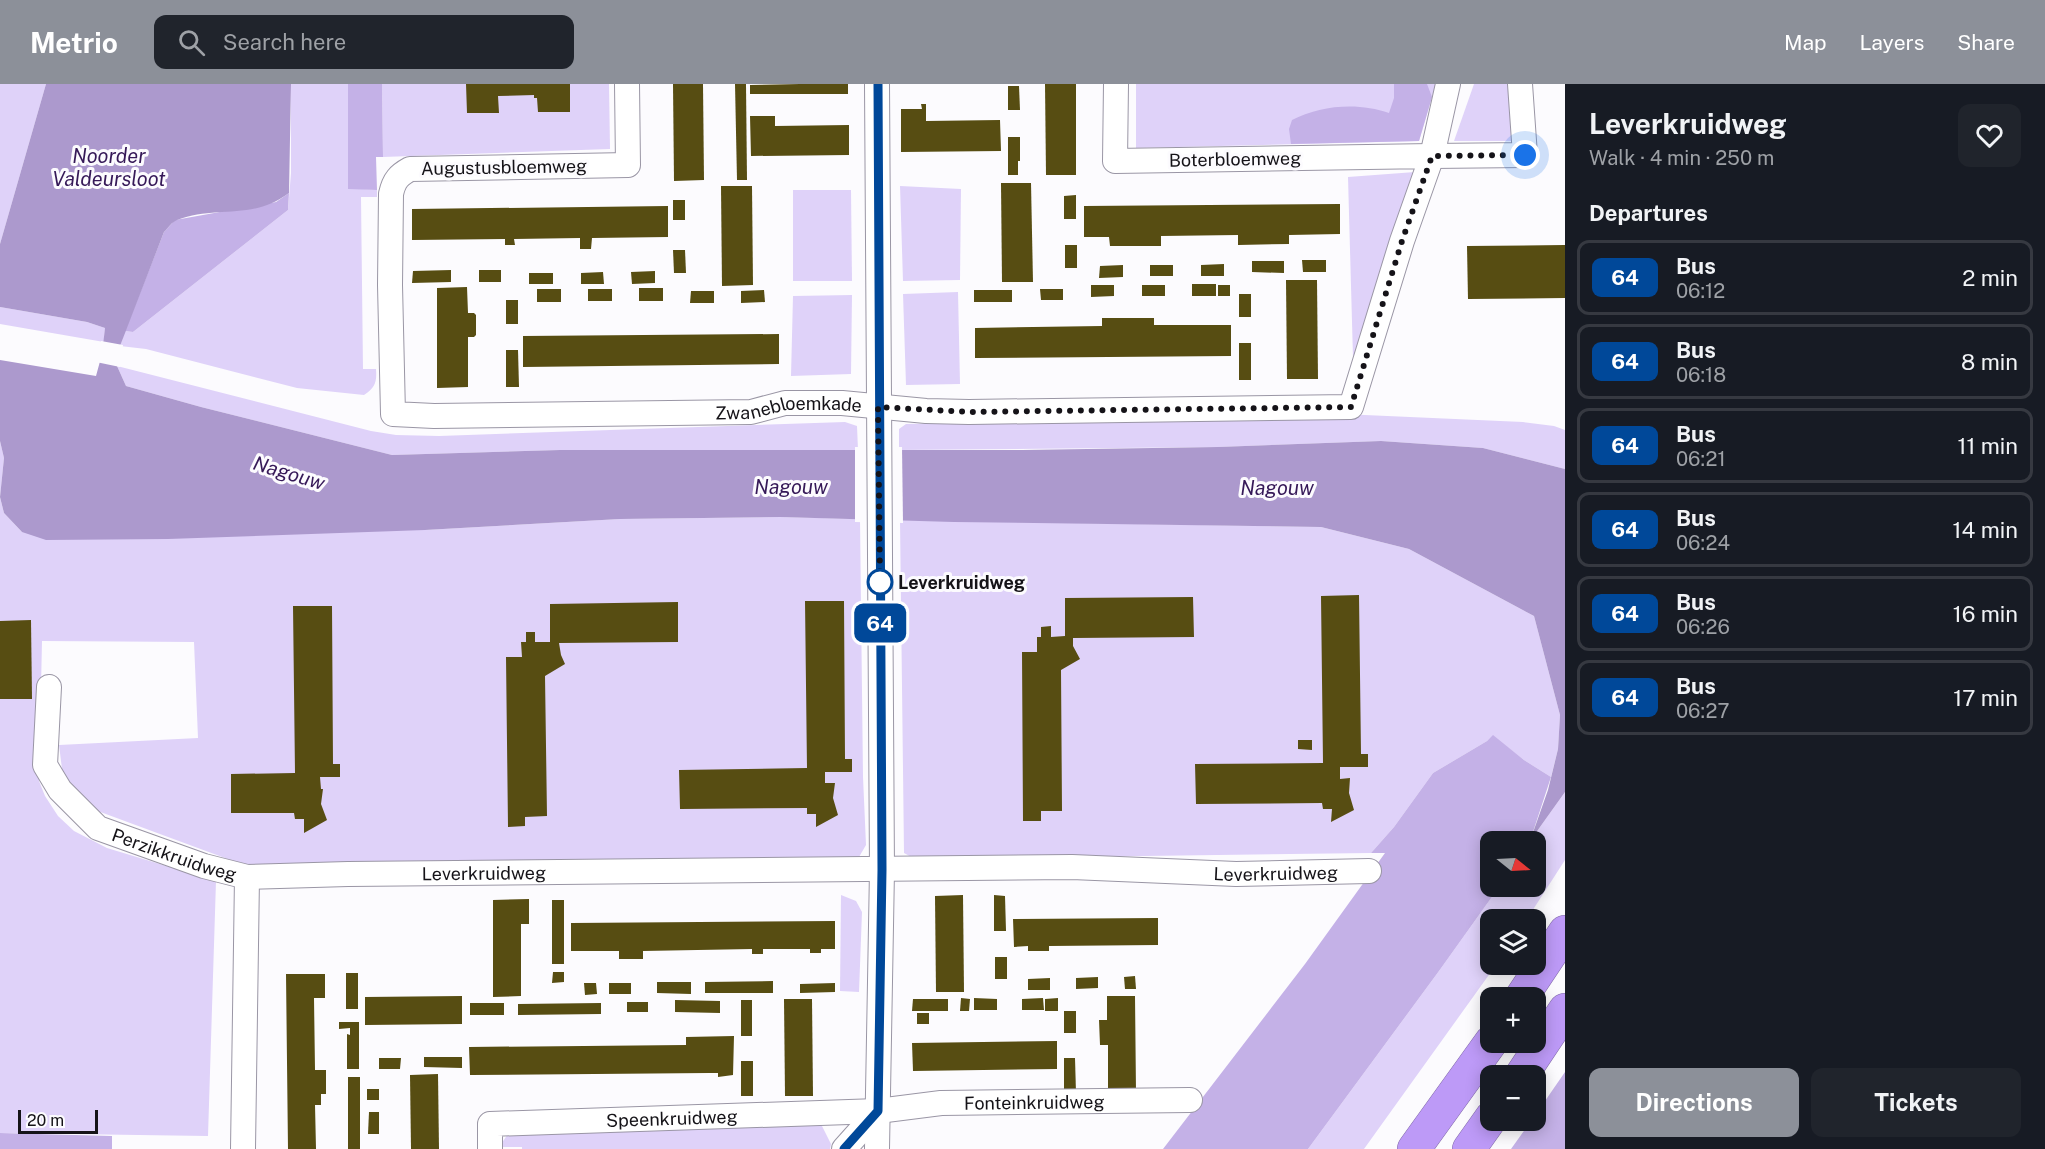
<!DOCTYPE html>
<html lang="en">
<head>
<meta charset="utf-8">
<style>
	body { margin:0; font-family:"Public Sans",sans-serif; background:#20242c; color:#f1f3f6; height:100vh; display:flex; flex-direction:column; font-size:22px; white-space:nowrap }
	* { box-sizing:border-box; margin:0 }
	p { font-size:20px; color:#9ea1a6 }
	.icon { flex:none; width:33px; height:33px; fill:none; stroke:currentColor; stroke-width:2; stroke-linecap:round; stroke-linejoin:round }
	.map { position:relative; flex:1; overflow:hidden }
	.sheet { display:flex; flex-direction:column; background:#171b24; width:480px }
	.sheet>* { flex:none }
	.badge { padding:0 12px; border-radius:9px; font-size:21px; line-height:39px }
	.needle { width:39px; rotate:108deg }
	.controls { position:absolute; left:1480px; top:747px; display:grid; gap:12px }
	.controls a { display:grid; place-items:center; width:66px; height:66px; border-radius:12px; background:#171b24; box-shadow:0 3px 15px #0003; font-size:30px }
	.scale { position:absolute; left:18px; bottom:15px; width:80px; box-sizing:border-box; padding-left:6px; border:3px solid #151318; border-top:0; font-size:16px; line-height:21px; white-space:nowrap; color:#151318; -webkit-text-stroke:4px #fcfbfe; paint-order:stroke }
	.you { position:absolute; width:30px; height:30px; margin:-15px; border:4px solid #fff; border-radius:50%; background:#1a73e8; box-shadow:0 0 0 9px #1a73e833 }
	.map>.badge { position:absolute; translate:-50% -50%; box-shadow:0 0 0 3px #fff }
	h2 { padding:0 24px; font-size:22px; line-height:54px }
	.round { display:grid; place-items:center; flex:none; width:63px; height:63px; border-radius:12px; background:#20242c }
	.overview { display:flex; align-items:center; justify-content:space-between; height:102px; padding:0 24px }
	h1 { font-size:28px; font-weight:700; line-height:45px }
	.action { display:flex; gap:12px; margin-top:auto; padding:12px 24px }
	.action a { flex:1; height:69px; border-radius:12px; background:#8c9099; color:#fff; font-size:24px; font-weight:700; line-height:69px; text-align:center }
	.action a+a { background:#20242c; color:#f1f3f6 }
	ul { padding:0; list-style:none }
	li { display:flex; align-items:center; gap:18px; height:75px; margin:0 12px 9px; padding:0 12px; border:3px solid #363941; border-radius:12px }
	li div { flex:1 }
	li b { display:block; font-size:22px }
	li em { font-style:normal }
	li .badge { min-width:66px; font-weight:700; text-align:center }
	header { display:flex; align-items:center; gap:36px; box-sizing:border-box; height:84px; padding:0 30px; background:#8c9099; color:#fff }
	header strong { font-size:28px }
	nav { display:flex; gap:33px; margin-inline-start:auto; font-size:21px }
	.search { width:420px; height:54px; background:#20242c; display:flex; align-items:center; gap:15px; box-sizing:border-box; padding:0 21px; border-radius:12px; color:#9ea1a6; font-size:22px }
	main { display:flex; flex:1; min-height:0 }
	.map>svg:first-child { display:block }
	.green { fill:#dfd2f9 }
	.forest { fill:#c4b1e7 }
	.water { fill:#ac99cd }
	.pier { fill:#fcfbfe }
	.building { fill:#574d12 }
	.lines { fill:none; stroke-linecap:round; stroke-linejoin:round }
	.minor-casing { stroke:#9a96a5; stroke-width:26 }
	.motorway-casing { stroke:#826ba9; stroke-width:34 }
	.minor { stroke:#fff; stroke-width:24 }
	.motorway { stroke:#bd9af7; stroke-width:33 }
	.line-casing { stroke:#fff; stroke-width:14 }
	.line { stroke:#004899; stroke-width:9 }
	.walk { stroke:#151318; stroke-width:6; stroke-dasharray:0 10.8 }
	.stop-dot { fill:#fff; stroke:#004899; stroke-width:3 }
	.labels { text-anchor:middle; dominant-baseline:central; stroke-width:6; stroke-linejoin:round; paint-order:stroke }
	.street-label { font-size:18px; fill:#151318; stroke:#fcfbfe }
	.stop-label { font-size:18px; font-weight:bold; fill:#151318; stroke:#fcfbfe; text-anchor:start }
	.water-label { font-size:20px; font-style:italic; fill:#361958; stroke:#fcfbfe }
</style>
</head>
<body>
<header>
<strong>Metrio</strong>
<div class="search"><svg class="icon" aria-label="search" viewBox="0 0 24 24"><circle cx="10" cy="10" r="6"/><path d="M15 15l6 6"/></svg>Search here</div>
<nav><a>Map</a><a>Layers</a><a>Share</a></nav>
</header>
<main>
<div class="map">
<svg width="1565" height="1065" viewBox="0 0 1565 1065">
	<rect width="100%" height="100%" fill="#fcfbfe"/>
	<g class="green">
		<polygon points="0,0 46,0 0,160"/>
		<path d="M291,0H348V104L377,106V113H361L363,285H376C377,298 375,304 364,311L297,304L146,265L120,262L125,247L133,248L288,126L291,89Z"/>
		<polygon points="382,0 609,0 610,65 383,73"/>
		<polygon points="1136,0 1436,0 1419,57 1136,64"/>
		<polygon points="1474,0 1511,0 1512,57 1454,57"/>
		<polygon points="1415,88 1353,274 1348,93"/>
		<polygon points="900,102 961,105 960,196 903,197"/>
		<polygon points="793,106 851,106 852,197 793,197"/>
		<polygon points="958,208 960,300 906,301 903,210"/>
		<polygon points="852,211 851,290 791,292 793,212"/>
		<polygon points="0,223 87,238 105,244 104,258 0,240"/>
		<polygon points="117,282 371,347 396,351 439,352 845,338 857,342 858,366 560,366 392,371 201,323 126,302"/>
		<polygon points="1342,330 1523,338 1554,342 1565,346 1565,385 1483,364 1381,357 1218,363 899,366 899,345 906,340"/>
		<polygon points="0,357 4,374 0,413 4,429 22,448 425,446 620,435 780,433 860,435 863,693 866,761 859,773 252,784 95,726 63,693 59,661 198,654 194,558 42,557 39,697 45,712 58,732 74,747 107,764 216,797 208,1052 0,1049"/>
		<polygon points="900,436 1321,443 1409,465 1534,532 1560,631 1558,665 1551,693 1524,676 1493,652 1487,657 1433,689 1394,743 1371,769 915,775 904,769"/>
		<polygon points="1565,708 1565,776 1527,835 1491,836 1491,880 1496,881 1364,1065 1308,1065 1439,887 1499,803 1536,802 1536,758 1530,757"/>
		<polygon points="841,811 856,817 862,828 859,908 840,907"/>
		<polygon points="821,1040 831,1060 830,1065 522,1065 522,1063 499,1063 510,1047"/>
	</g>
	<g class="forest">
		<polygon points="348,0 382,0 383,73 376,73 377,106 348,105"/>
		<path d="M1394,0H1427L1432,13L1419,57L1291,60L1289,45L1292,36C1320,21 1359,18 1389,29L1394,14Z"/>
		<polygon points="289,109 288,126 133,248 125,247 164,148 175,136 276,118"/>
		<polygon points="1493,651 1524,676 1551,693 1530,757 1491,758 1491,802 1499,803 1439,887 1308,1065 1163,1065 1305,880 1385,769 1371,769 1394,743 1433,689 1487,657"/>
		<polygon points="1565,988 1565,1065 1511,1065 1531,1037 1536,1036 1536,1030"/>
		<polygon points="0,1049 112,1052 112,1065 0,1065"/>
	</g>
	<path class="water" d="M46,0H291L289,109C252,137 216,121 177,136C172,138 168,144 164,148L120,262L117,282L126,302L201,323L392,371L560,366H1022L1218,363L1381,357L1483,364L1565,385V708L1530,757L1548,706L1558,665L1560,631L1534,532L1409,465L1321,443L954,438L780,433L620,435L425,446L168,455L46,456L22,448L4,429L0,413L4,374L0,357V276L96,292L102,270L105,244L87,238L0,223V160Z"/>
	<g class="pier">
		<polygon points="101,257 123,261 120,283 96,278"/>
		<polygon points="855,363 902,363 903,439 855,438"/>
	</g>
	<g class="building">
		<polygon points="466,0 570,0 570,28 538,28 537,14 534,14 534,11 498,12 499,29 467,29"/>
		<polygon points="673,0 703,0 704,96 674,97"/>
		<polygon points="735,0 746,0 747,96 737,96"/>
		<polygon points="800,0 848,0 848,10 750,10 750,1"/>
		<polygon points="1045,0 1076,0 1076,91 1046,91"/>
		<polygon points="1008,2 1019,2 1020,26 1008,26"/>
		<polygon points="921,20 926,20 926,37 1000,36 1001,67 901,68 901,25 922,25"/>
		<polygon points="750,32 775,32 775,42 849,41 849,71 751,72"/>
		<polygon points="1008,53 1020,53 1020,77 1018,77 1018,91 1008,91"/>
		<polygon points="1001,99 1031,99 1033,198 1002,198"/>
		<polygon points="721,102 752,102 753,201 722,202"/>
		<polygon points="1076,111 1076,135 1064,135 1064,112"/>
		<rect x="673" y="116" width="12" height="20"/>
		<polygon points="1340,120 1340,150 1289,151 1289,160 1238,161 1238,151 1161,152 1161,162 1110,162 1109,153 1084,153 1084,122"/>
		<polygon points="668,122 668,153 592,154 591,165 580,165 580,154 514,155 515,161 505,161 505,155 412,156 412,125"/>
		<rect x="1065" y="161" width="12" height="23"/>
		<polygon points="1565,161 1565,214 1468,215 1467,162"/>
		<polygon points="673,166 685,166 686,189 674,189"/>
		<polygon points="1302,176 1326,176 1326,188 1303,188"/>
		<polygon points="1252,177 1284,177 1284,189 1252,188"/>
		<polygon points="1224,180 1224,192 1201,192 1201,181"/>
		<polygon points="1123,181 1123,193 1099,194 1100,182"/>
		<rect x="1150" y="181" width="23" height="11"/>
		<polygon points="451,186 451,198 412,199 413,187"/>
		<rect x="479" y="186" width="22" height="12"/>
		<polygon points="655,187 655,199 632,200 631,188"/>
		<polygon points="603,188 604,200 581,200 581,189"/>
		<rect x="529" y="189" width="24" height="11"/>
		<polygon points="1286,196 1317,196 1318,295 1287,295"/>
		<rect x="1192" y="200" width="24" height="12"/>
		<polygon points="1091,201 1114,201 1114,212 1091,213"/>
		<rect x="1142" y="201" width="23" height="11"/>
		<rect x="1218" y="201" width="12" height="11"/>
		<polygon points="467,203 468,229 474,229 476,231 476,251 474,253 468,253 468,303 437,304 437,204"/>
		<rect x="639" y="204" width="24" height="13"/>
		<rect x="537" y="205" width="24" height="13"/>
		<rect x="588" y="205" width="24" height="12"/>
		<polygon points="1040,205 1063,205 1063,216 1041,216"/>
		<polygon points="764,206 765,218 741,219 741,207"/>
		<rect x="974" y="206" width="38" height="12"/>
		<polygon points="691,207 714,207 714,219 690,219"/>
		<rect x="1239" y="210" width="12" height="23"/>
		<rect x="506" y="216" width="12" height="24"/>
		<polygon points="1102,234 1154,234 1154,241 1231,241 1231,272 975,274 975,244 1102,242"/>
		<polygon points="779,250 779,280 523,283 523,252"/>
		<rect x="1239" y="259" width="12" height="37"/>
		<polygon points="506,266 518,266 519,303 506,303"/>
		<polygon points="1359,511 1361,670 1368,670 1368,683 1340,683 1340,695 1350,694 1349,709 1354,726 1331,738 1332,725 1323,725 1322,719 1196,720 1195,680 1323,679 1321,512"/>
		<polygon points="1193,513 1194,553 1073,554 1073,562 1080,575 1061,586 1062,727 1041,727 1041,737 1023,737 1022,568 1037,568 1037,553 1041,553 1041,543 1051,542 1051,553 1065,552 1065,514"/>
		<polygon points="805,517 844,517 845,675 852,675 852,688 825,688 825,699 835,699 833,714 838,731 816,743 816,730 807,730 807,724 680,725 679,686 807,684"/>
		<polygon points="678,518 678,558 559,559 561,571 565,580 545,592 547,732 525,733 525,742 508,743 506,573 522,573 521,558 526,558 526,548 535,548 535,558 550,558 550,520"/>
		<polygon points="293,522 332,522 333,680 340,680 340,693 320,693 321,705 323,705 321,720 327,736 304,749 304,735 295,735 294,729 231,729 231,690 295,689"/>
		<polygon points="31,536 32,615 0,615 0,537"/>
		<polygon points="1298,656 1312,656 1312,666 1298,665"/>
		<polygon points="963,811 964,908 936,908 935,812"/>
		<polygon points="994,811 1005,812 1006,847 994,847"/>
		<polygon points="529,815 529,840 521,840 521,912 493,913 493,816"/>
		<rect x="552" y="816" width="12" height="64"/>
		<polygon points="1158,834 1158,861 1049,862 1049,867 1028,867 1028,862 1014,863 1013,835"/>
		<polygon points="835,837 835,865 821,865 821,869 810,869 810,865 763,865 763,870 752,870 752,865 643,867 643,875 619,875 619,867 571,867 571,839"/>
		<rect x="995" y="873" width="12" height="22"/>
		<polygon points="553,888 564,888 564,898 552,899"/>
		<rect x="346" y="889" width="12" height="36"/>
		<polygon points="286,890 325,890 325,914 314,914 315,986 326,986 326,1010 321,1010 321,1021 315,1021 316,1065 288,1065"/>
		<polygon points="1135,892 1136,905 1125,905 1124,893"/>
		<polygon points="1098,893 1098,904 1076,905 1076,894"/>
		<polygon points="1050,894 1050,906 1028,906 1028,895"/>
		<polygon points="773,897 773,909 705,909 705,898"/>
		<polygon points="657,898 691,898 691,910 657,909"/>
		<polygon points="584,899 596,899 597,910 585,911"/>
		<rect x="609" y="899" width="22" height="11"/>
		<polygon points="835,899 835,908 800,909 800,900"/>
		<polygon points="462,912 462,940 365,941 365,913"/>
		<polygon points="1107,912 1135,912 1136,1009 1108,1009 1108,961 1100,961 1099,936 1107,936"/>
		<polygon points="961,914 970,915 969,927 960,927"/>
		<polygon points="974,914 997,915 997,926 974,926"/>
		<polygon points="1043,914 1044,926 1022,926 1022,915"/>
		<polygon points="1058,914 1058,927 1045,927 1045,915"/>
		<polygon points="784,915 812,915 813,1012 785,1012"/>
		<polygon points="913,915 948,915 948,927 912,927"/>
		<polygon points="675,916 720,917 720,929 675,928"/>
		<rect x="741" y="916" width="11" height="36"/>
		<rect x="627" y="918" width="21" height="10"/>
		<rect x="470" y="919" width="34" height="12"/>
		<polygon points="601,919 601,930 518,931 518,920"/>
		<rect x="1064" y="927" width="12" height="22"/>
		<rect x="917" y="929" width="12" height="11"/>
		<polygon points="339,938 359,938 359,985 347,985 347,950 350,951 350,944 339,945"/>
		<polygon points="734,952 733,991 718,993 718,989 709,989 470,991 469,963 686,961 686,953"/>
		<polygon points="1057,957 1057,985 913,987 912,959"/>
		<polygon points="424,973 462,973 462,984 424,983"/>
		<polygon points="379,974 401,974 400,985 379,985"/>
		<polygon points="1064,974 1075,974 1076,1009 1064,1009"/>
		<rect x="741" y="977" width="12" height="35"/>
		<polygon points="438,990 439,1065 411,1065 410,991"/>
		<rect x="348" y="993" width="12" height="72"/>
		<rect x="367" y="1005" width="12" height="11"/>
		<polygon points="369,1028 379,1028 379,1050 368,1050"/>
	</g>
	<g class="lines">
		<defs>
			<g id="minor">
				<path id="s1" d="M627,0L628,81L410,85C399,91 394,96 391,110L390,201L393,330L434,332L751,328L785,319H842L926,327L969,328L1351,323L1402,157L1432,72L1115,77L1116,0"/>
				<polyline points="1448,0 1432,72 1525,71 1520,0"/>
				<path id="s2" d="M49,603L45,681L60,706L98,744L204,782L247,793L243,1065"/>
				<path id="s3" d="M247,793L348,790L1072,783L1236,790L1369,787"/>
				<path id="s4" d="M490,1065V1040L878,1027L941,1019L1190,1016"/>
				<polyline points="844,1065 878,1027"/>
				<polyline points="877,1065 882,786 877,0"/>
			</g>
			<g id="motorway">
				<polyline points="1521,914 1565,848"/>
				<polyline points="1521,992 1565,926"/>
				<polyline points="1414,1065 1491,958"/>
				<polyline points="1469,1065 1491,1034"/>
			</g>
		</defs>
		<use href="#minor" class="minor-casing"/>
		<use href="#motorway" class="motorway-casing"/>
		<use href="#minor" class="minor"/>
		<use href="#motorway" class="motorway"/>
	</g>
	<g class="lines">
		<defs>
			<polyline id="line" points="844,1065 878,1027 882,786 878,0"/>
		</defs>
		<use href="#line" class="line-casing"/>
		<use href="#line" class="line"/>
		<polyline class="walk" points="880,498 878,323 969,328 1351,323 1402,157 1432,72 1525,71"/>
	</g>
	<circle class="stop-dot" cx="880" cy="498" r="12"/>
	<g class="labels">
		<g class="street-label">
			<text transform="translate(1235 75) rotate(-1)">Boterbloemweg</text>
			<text transform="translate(504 83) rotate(-1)">Augustusbloemweg</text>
			<text stroke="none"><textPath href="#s1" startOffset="948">Zwanebloemkade</textPath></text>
			<text stroke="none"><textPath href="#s2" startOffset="242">Perzikkruidweg</textPath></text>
			<text stroke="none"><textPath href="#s3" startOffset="1029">Leverkruidweg</textPath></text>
			<text stroke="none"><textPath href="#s3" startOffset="237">Leverkruidweg</textPath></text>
			<text stroke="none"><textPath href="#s4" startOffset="570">Fonteinkruidweg</textPath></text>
			<text stroke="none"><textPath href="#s4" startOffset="207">Speenkruidweg</textPath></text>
		</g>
		<g class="stop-label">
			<text x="898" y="498">Leverkruidweg</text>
		</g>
		<g class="water-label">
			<text x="109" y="72">Noorder<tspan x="109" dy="23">Valdeursloot</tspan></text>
			<text transform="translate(289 389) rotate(17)">Nagouw</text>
			<text x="791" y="403">Nagouw</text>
			<text x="1277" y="404">Nagouw</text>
		</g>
	</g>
</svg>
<div class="controls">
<a><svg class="needle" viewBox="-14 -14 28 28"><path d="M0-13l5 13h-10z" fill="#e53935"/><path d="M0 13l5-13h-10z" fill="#9ea1a6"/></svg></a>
<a><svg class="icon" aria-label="layers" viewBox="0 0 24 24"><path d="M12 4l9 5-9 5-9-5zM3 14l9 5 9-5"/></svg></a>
<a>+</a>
<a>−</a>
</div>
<div class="scale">20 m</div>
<div class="you" style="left:1525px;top:71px"></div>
<b class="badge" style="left:880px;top:539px;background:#004899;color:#fff">64</b>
</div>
<section class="sheet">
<div class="overview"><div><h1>Leverkruidweg</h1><p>Walk · 4 min · 250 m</p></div><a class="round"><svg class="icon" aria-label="heart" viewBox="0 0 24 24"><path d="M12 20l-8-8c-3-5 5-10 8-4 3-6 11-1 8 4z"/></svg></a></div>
<h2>Departures</h2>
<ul>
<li><span class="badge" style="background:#004899;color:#fff">64</span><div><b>Bus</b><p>06:12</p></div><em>2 min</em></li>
<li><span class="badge" style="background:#004899;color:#fff">64</span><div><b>Bus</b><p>06:18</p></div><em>8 min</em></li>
<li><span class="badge" style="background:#004899;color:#fff">64</span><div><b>Bus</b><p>06:21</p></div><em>11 min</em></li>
<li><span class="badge" style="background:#004899;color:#fff">64</span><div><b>Bus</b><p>06:24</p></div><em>14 min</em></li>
<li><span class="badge" style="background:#004899;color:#fff">64</span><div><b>Bus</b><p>06:26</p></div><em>16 min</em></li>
<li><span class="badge" style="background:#004899;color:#fff">64</span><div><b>Bus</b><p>06:27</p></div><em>17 min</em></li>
</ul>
<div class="action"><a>Directions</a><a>Tickets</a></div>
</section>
</main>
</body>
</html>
